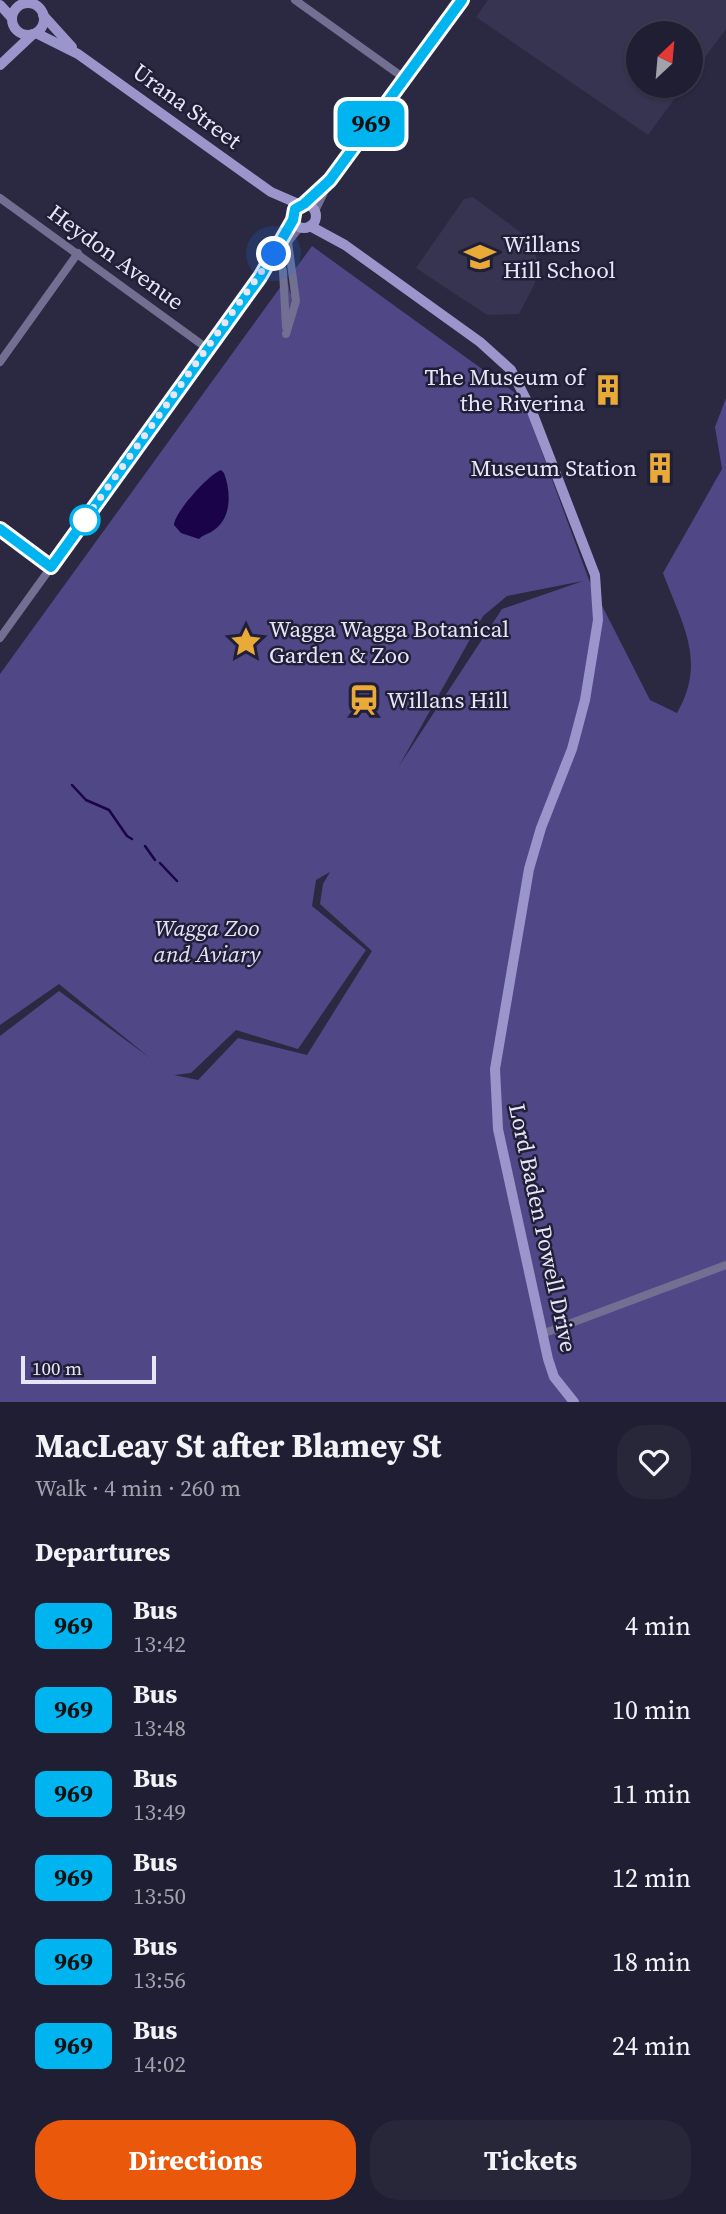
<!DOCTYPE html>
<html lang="en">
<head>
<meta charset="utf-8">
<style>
	body { margin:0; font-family:"Source Serif 4",serif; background:#28273a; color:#f1f3f6; height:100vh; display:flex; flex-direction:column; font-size:26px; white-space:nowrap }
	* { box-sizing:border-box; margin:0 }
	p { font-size:23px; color:#a2a2ac }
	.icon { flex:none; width:38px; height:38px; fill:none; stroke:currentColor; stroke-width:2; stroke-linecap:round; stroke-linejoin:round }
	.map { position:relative; height:1402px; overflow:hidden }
	.details { display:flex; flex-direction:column; background:#201e32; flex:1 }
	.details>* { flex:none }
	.badge { padding:0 14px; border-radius:10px; font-size:24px; line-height:46px }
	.needle { width:46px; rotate:26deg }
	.buttons { position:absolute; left:626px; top:21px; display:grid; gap:14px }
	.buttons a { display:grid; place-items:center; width:77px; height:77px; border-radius:50%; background:#201e32; box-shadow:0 2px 5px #0004,0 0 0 2px #3d3c4d; font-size:35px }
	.scale { position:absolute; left:21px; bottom:18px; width:135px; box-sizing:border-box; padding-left:7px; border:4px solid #e7e6f7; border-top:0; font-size:19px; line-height:24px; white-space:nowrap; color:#e7e6f7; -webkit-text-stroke:5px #211f37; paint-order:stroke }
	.you { position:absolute; width:35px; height:35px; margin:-18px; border:5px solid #fff; border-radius:50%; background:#1a73e8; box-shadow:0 0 0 10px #1a73e833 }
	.map>.badge { position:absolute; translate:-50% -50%; box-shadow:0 0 0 4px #fff }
	h2 { padding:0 35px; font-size:26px; line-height:63px }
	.round { display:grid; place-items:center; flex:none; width:74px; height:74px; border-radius:28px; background:#28273a }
	.headline { display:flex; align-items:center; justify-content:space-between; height:119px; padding:0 35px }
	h1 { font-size:33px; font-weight:700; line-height:52px }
	.action { display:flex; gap:14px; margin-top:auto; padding:14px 35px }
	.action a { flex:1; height:80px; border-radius:28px; background:#ea580c; color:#fff; font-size:28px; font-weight:700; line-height:80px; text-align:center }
	.action a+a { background:#28273a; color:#f1f3f6 }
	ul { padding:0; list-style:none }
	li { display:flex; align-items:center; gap:21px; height:84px; padding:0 35px }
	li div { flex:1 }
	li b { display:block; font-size:26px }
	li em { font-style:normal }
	li .badge { min-width:77px; font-weight:700; text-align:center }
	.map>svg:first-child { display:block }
	.built { fill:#373452 }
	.green { fill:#504787; fill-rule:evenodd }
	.water { fill:#1b034a }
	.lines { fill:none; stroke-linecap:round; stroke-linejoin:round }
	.stream { stroke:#1b034a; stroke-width:2.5 }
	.street { stroke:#727092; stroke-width:8 }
	.secondary { stroke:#9a96cc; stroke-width:10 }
	.line-casing { stroke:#fff; stroke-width:16 }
	.line { stroke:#00b5ef; stroke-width:10 }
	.walk { stroke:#e7e6f7; stroke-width:7; stroke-dasharray:0 12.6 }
	.stop-dot { fill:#fff; stroke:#00b5ef; stroke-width:3.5 }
	.labels { text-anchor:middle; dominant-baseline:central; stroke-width:5; stroke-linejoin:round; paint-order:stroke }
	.street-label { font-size:23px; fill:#e7e6f7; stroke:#211f37 }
	.poi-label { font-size:23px; fill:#e7e6f7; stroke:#211f37; text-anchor:start }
	.park-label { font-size:23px; font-style:italic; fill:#e2e1f7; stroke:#211f37 }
</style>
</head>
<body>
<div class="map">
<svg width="726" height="1402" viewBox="0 0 726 1402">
	<rect width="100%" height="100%" fill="#2b2842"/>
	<g class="built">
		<polygon points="488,0 726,0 726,29 691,76 691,33 639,33 639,86 684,86 648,135 476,17"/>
		<polygon points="473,197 527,237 534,249 538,265 535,283 519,314 487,315 416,268 464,199"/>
	</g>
	<path class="green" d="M312,246L522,398L589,580L650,700L677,713C707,661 682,624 663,573L722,469L715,427L726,398V1402H0V1036L59,991L150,1058L59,984L0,1025V674L287,278L290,293L296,295L293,272ZM583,581L502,609L399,766L483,616L507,596ZM330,872L323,884L320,904L372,951L307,1055L238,1038L198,1080L174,1075L191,1073L236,1030L298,1049L366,950L312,906L316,880Z"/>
	<path class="water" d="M221,470L224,473C231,491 232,518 214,530C209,534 204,534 199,539L181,533L174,525C174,513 209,474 221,470Z"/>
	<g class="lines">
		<g class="stream">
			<polyline points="72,785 86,800 109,810 127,836 132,839"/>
			<polyline points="145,846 155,860"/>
			<polyline points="160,863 177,881"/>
		</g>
		<g class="street">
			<polyline points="295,0 404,78"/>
			<polyline points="0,198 208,349"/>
			<polyline points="304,204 323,187"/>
			<polyline points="315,211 330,180 462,0"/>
			<polyline points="274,253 293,221"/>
			<polyline points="277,255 283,271 286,327"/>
			<polyline points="286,334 296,301 288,242"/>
			<polyline points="0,362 78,253"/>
			<polyline points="0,529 51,567"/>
			<polyline points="0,638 260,277 300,227"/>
			<polyline points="542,1334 726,1265"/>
		</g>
		<g class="secondary">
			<circle cx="28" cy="19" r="16"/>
			<polyline points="0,5 12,18"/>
			<polyline points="43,15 72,47"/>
			<polyline points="36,33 78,54 271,192 301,205"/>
			<polyline points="0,65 33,34"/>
			<circle cx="304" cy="216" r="12"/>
			<polyline points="310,226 345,245 480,342 511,370 531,409 595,575 598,620 585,700 572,749 541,828 529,869 495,1069 498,1129 548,1359 554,1377 574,1402"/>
		</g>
	</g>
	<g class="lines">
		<defs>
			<polyline id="line" points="0,529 51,567 260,277 293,220 295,209 304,204 330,180 462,0"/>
		</defs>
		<use href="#line" class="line-casing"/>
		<use href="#line" class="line"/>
		<polyline class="walk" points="85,520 78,529 274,254"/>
	</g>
	<defs>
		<symbol id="school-bare" viewBox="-9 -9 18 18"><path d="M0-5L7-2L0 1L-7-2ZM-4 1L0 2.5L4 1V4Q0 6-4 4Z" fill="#eaaa38" stroke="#211f37" stroke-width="2.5" paint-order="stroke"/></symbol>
		<symbol id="building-bare" viewBox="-9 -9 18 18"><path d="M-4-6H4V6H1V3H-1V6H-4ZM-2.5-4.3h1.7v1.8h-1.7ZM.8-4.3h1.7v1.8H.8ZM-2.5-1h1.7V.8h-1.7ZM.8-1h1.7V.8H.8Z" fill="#eaaa38" stroke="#211f37" stroke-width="2.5" paint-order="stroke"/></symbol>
		<symbol id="sight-bare" viewBox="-9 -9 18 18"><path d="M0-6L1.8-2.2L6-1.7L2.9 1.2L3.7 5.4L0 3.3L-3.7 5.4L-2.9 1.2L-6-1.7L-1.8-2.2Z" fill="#eaaa38" stroke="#211f37" stroke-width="2.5" paint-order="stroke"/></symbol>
		<symbol id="station-bare" viewBox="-9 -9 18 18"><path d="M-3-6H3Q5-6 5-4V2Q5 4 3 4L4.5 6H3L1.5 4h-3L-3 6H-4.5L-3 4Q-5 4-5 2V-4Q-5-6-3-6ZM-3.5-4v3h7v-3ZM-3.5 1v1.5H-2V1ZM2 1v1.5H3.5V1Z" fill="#eaaa38" stroke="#211f37" stroke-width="2.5" paint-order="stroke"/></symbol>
	</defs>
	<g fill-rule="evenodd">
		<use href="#school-bare" x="458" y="235" width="44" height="44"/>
		<use href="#building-bare" x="586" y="368" width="44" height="44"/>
		<use href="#building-bare" x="638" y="446" width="44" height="44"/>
		<use href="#sight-bare" x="224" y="620" width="44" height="44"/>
		<use href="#station-bare" x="342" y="678" width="44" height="44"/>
	</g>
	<circle class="stop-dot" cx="85" cy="520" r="14"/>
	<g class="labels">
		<g class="street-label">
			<text transform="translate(187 106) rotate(36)">Urana Street</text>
			<text transform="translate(116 257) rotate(36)">Heydon Avenue</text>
			<text transform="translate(543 1228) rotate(78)">Lord Baden Powell Drive</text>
		</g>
		<g class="poi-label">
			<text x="503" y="244">Willans<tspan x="503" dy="26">Hill School</tspan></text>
			<text x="585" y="377" text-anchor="end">The Museum of<tspan x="585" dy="26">the Riverina</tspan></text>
			<text x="637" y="468" text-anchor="end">Museum Station</text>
			<text x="269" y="629">Wagga Wagga Botanical<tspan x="269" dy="26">Garden &amp; Zoo</tspan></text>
			<text x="387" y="700">Willans Hill</text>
		</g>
		<g class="park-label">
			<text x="207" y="928">Wagga Zoo<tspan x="207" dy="26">and Aviary</tspan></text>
		</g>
	</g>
</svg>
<div class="buttons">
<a><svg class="needle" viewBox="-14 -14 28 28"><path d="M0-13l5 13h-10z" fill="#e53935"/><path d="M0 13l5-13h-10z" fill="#a2a2ac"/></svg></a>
</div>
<div class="scale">100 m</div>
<div class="you" style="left:274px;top:254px"></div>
<b class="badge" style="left:371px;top:124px;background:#00b5ef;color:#111">969</b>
</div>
<section class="details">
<div class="headline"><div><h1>MacLeay St after Blamey St</h1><p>Walk · 4 min · 260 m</p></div><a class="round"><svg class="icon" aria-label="heart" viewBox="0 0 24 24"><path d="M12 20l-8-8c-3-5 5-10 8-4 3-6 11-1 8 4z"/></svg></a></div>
<h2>Departures</h2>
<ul>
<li><span class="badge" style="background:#00b5ef;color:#111">969</span><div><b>Bus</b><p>13:42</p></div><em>4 min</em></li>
<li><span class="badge" style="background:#00b5ef;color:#111">969</span><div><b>Bus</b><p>13:48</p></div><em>10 min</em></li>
<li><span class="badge" style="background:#00b5ef;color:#111">969</span><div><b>Bus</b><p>13:49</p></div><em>11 min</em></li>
<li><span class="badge" style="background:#00b5ef;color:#111">969</span><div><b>Bus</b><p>13:50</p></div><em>12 min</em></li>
<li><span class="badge" style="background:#00b5ef;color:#111">969</span><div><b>Bus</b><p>13:56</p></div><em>18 min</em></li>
<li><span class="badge" style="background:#00b5ef;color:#111">969</span><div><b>Bus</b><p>14:02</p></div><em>24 min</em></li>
</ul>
<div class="action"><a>Directions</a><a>Tickets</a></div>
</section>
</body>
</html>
